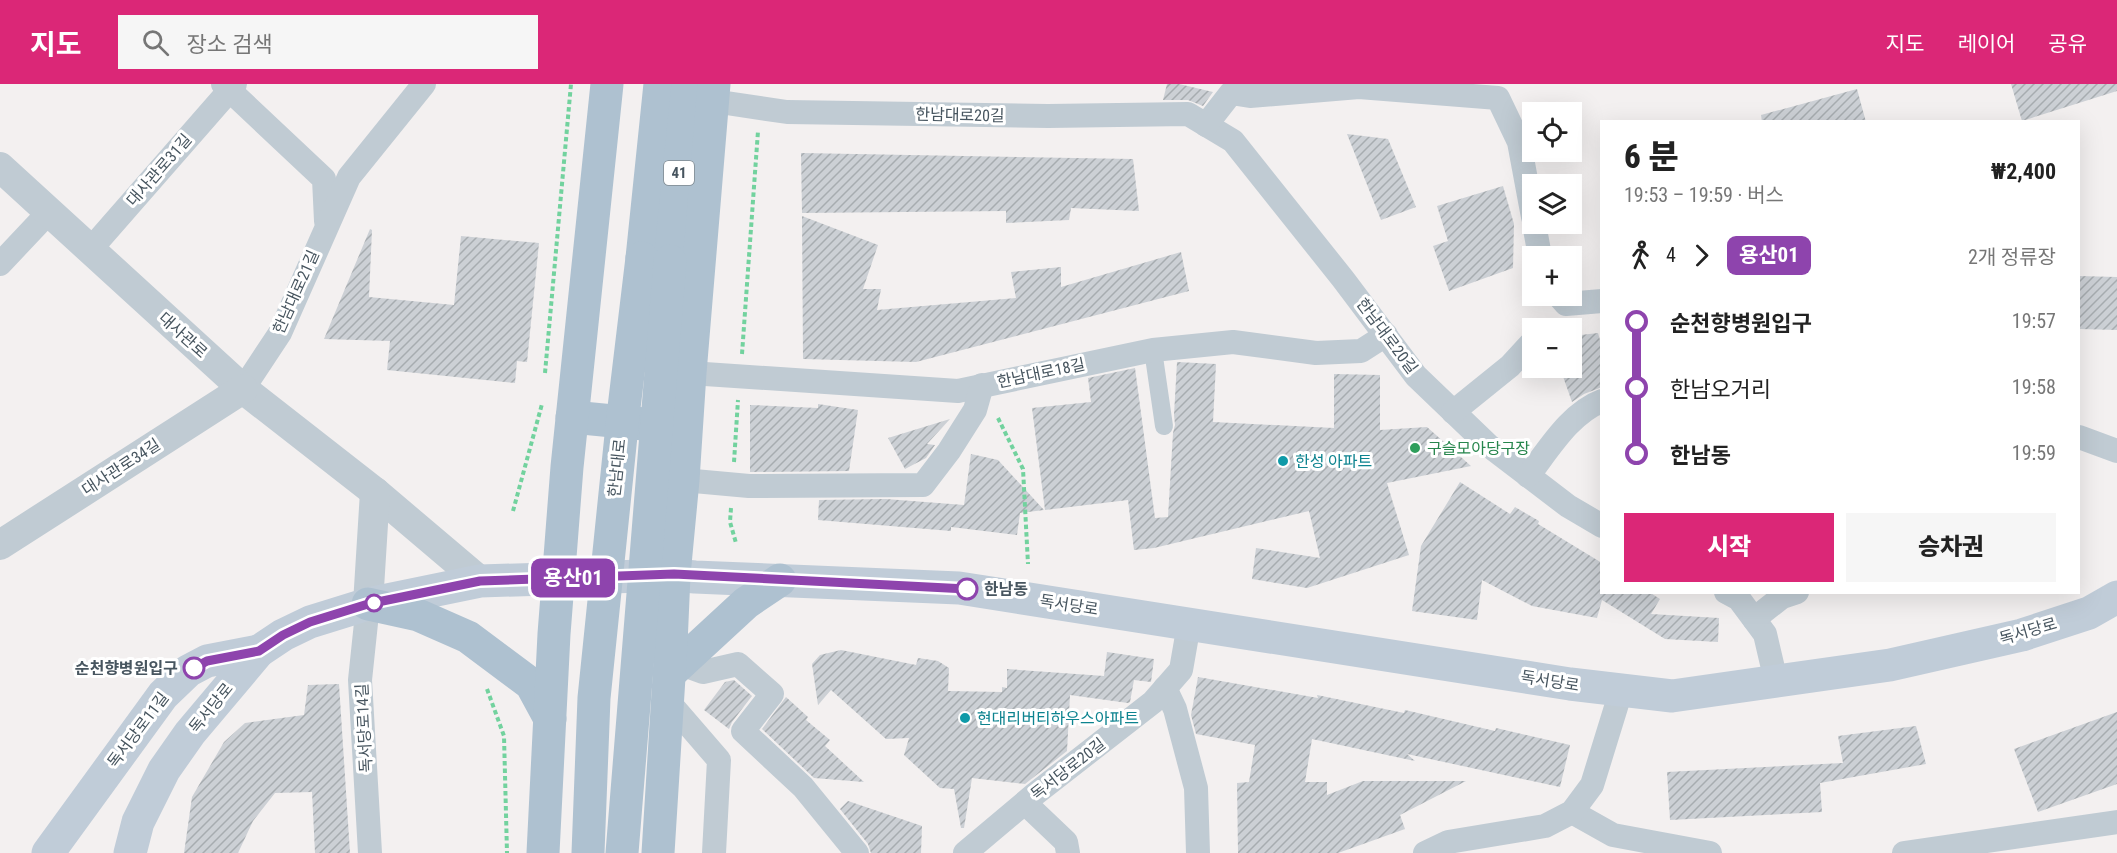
<!DOCTYPE html>
<html lang="ko">
<head>
<meta charset="utf-8">
<style>
	body { margin:0; font-family:"Roboto Condensed","Noto Sans KR",sans-serif; background:#f6f6f6; color:#222; height:100vh; display:flex; flex-direction:column; font-size:22px; white-space:nowrap }
	* { box-sizing:border-box; margin:0 }
	p { font-size:20px; color:#767676 }
	.icon { flex:none; width:33px; height:33px; fill:none; stroke:currentColor; stroke-width:2; stroke-linecap:round; stroke-linejoin:round }
	.map { position:relative; flex:1; overflow:hidden }
	.sheet { position:absolute; left:1600px; top:36px; width:480px; height:474px; display:flex; flex-direction:column; background:#fff; border-radius:0px; box-shadow:0 6px 24px #0002 }
	.sheet>* { flex:none }
	.badge { padding:0 12px; border-radius:9px; font-size:21px; line-height:39px }
	.controls { position:absolute; left:1522px; top:18px; display:grid; gap:12px }
	.controls a { display:grid; place-items:center; width:60px; height:60px; border-radius:0px; background:#fff; box-shadow:0 6px 24px #0002; font-size:30px }
	.map>.badge { position:absolute; translate:-50% -50%; box-shadow:0 0 0 3px #fff }
	.legs { display:flex; align-items:center; gap:9px; height:66px; padding:0 24px; font-size:20px }
	.legs p { margin-inline-start:auto }
	.headline { display:flex; align-items:center; justify-content:space-between; height:102px; padding:0 24px }
	h1 { font-size:33px; font-weight:800; line-height:45px }
	.primary-button { display:flex; gap:12px; margin-top:auto; padding:12px 24px }
	.primary-button a { flex:1; height:69px; border-radius:0px; background:#db2777; color:#fff; font-size:24px; font-weight:800; line-height:69px; text-align:center }
	.primary-button a+a { background:#f6f6f6; color:#222 }
	ul { padding:0 24px; list-style:none }
	li { display:flex; align-items:center; gap:21px; height:66px; font-size:22px }
	li i { display:grid; place-items:center; width:9px; height:100%; margin:0 8px; background:currentColor }
	li i::after { content:''; width:15px; height:15px; margin:-8px; border:4px solid; border-radius:50%; background:#fff }
	li p { margin-inline-start:auto }
	li:first-child i { background:linear-gradient(#0000 50%,currentColor 0) }
	li:last-child i { background:linear-gradient(currentColor 50%,#0000 0) }
	header { display:flex; align-items:center; gap:36px; box-sizing:border-box; height:84px; padding:0 30px; background:#db2777; color:#fff }
	header strong { font-size:28px }
	nav { display:flex; gap:33px; margin-inline-start:auto; font-size:21px }
	.search { width:420px; height:54px; background:#f6f6f6; display:flex; align-items:center; gap:15px; box-sizing:border-box; padding:0 21px; border-radius:0px; color:#767676; font-size:22px }
	.map>svg:first-child { display:block }
	.building { fill:url(#building-hatch) }
	.lines { fill:none; stroke-linecap:round; stroke-linejoin:round }
	.path { stroke:#72d29e; stroke-width:4; stroke-dasharray:4.5 3; stroke-linecap:butt }
	.pedestrian { stroke:#c0cbd3; stroke-width:18 }
	.minor { stroke:#c0cbd3; stroke-width:24 }
	.tertiary { stroke:#c0cbd3; stroke-width:30 }
	.secondary { stroke:#c0ccd8; stroke-width:33 }
	.primary { stroke:#aec1d0; stroke-width:33 }
	.primary-bridge { stroke:#aec1d0; stroke-width:33 }
	.line-1-casing { stroke:#fff; stroke-width:14 }
	.line-1 { stroke:#8e44ad; stroke-width:9 }
	.leisure-dot { fill:#2e9e5b; stroke:#fff; stroke-width:2 }
	.culture-dot { fill:#0f9aa8; stroke:#fff; stroke-width:2 }
	.stop-1-dot { fill:#fff; stroke:#8e44ad; stroke-width:3 }
	.labels { text-anchor:middle; dominant-baseline:central; stroke-width:6; stroke-linejoin:round; paint-order:stroke }
	.shield { fill:#fff; stroke:#7e888f; stroke-width:1.5 }
	.shield-label { font-size:15px; font-weight:bold; fill:#47555f }
	.street-label { font-size:16px; fill:#47555f; stroke:#fff }
	.leisure-label { font-size:16px; fill:#27864d; stroke:#fff; text-anchor:start }
	.culture-label { font-size:16px; fill:#0d838f; stroke:#fff; text-anchor:start }
	.stop-label { font-size:16px; font-weight:bold; fill:#47555f; stroke:#fff; text-anchor:start }
</style>
</head>
<body>
<header>
<strong>지도</strong>
<div class="search"><svg class="icon" aria-label="search" viewBox="0 0 24 24"><circle cx="10" cy="10" r="6"/><path d="M15 15l6 6"/></svg>장소 검색</div>
<nav><a>지도</a><a>레이어</a><a>공유</a></nav>
</header>
<div class="map">
<svg width="2117" height="769" viewBox="0 0 2117 769">
	<defs>
		<pattern id="building-hatch" width="6" height="6" patternUnits="userSpaceOnUse" patternTransform="scale(1.5)"><rect width="6" height="6" fill="#ccd0d5"/><path d="M-1 1l2-2M0 6l6-6M5 7l2-2" fill="none" stroke="#a7acb0"/></pattern>
	</defs>
	<rect width="100%" height="100%" fill="#f3f0f0"/>
	<g class="building">
		<polygon points="1167,0 1179,0 1213,8 1203,22 1188,16 1163,16"/>
		<polygon points="2011,0 2117,0 2117,7 2022,37"/>
		<polygon points="1857,5 1866,38 1762,38 1761,31"/>
		<polygon points="1347,50 1388,55 1416,123 1381,136"/>
		<polygon points="801,69 1133,75 1139,127 1071,124 1069,136 1006,139 1006,127 802,129"/>
		<polygon points="1503,102 1514,140 1513,184 1449,207 1433,162 1448,157 1437,122"/>
		<polygon points="802,132 878,161 863,205 881,205 877,226 1016,214 1011,188 1061,183 1061,203 1181,168 1189,207 916,278 803,275"/>
		<polygon points="370,145 372,146 369,213 454,221 461,152 539,159 527,278 517,277 515,299 387,286 390,257 324,255"/>
		<polygon points="2079,192 2117,193 2117,246 2079,245"/>
		<polygon points="1598,249 1602,263 1602,303 1584,310 1572,318 1560,284 1572,284 1572,252"/>
		<polygon points="1177,278 1216,280 1213,338 1334,344 1334,290 1380,291 1380,346 1427,343 1471,382 1387,399 1409,471 1307,504 1252,495 1256,464 1320,474 1309,427 1154,464 1134,466 1128,416 1045,426 1032,324 1091,318 1088,294 1135,284 1155,434 1168,433 1173,349 1175,341 1174,331"/>
		<polygon points="818,320 858,326 849,387 750,388 750,321 818,324"/>
		<polygon points="950,335 927,360 935,361 926,374 905,385 888,354"/>
		<polygon points="971,370 998,376 1044,426 1020,429 1017,451 951,443 951,447 818,436 819,416 886,415 964,421"/>
		<polygon points="1460,398 1510,430 1515,423 1539,437 1538,440 1602,479 1602,508 1649,508 1660,515 1651,530 1719,534 1718,558 1665,555 1602,516 1597,534 1532,522 1482,496 1477,536 1412,527 1421,462"/>
		<polygon points="841,566 916,581 918,574 938,577 949,584 948,607 1002,608 1002,603 1007,604 1007,585 1104,592 1107,568 1154,575 1151,598 1134,596 1130,618 1128,619 1070,611 1067,667 1025,700 972,694 964,744 961,744 954,705 940,704 904,671 909,654 886,655 831,606 818,621 812,580 820,571"/>
		<polygon points="1198,593 1318,614 1317,611 1404,629 1405,626 1495,647 1496,644 1570,661 1560,703 1407,670 1415,677 1312,655 1305,698 1327,698 1327,711 1363,697 1466,697 1400,731 1405,745 1338,769 1238,769 1237,699 1249,698 1255,661 1196,650 1191,631"/>
		<polygon points="734,596 752,612 732,638 729,645 704,626 725,598"/>
		<polygon points="339,600 350,769 315,769 312,708 275,709 253,737 238,769 184,769 192,713 224,658 245,639 304,631 308,601"/>
		<polygon points="786,613 808,633 806,636 830,656 825,662 864,698 814,694 762,645"/>
		<polygon points="2117,628 2117,700 2038,728 2014,665"/>
		<polygon points="1916,642 1926,680 1820,699 1822,728 1670,736 1667,688 1843,679 1838,652"/>
		<polygon points="848,717 922,742 921,769 871,769 868,760 840,725"/>
	</g>
	<g class="lines">
		<g class="path">
			<polyline points="742,270 758,47"/>
			<polyline points="545,289 571,0"/>
			<polyline points="998,334 1023,385 1028,480"/>
			<polyline points="734,378 738,316"/>
			<polyline points="731,424 730,438 736,459"/>
			<polyline points="513,427 542,320"/>
			<polyline points="487,605 504,652 507,769"/>
		</g>
		<polyline class="pedestrian" points="1153,266 1164,342"/>
		<g class="minor">
			<polyline points="223,0 324,95 326,137"/>
			<polyline points="713,17 787,28 1048,32 1188,30 1233,57 1343,195 1416,292 1488,361 1568,422 1602,442"/>
			<polyline points="1206,41 1231,9 1250,12 1359,3 1498,14 1519,58 1533,133"/>
			<polyline points="1534,140 1540,172"/>
			<polyline points="90,166 235,0"/>
			<polyline points="0,180 49,128"/>
			<polyline points="1559,212 1566,220 1602,217"/>
			<polyline points="690,289 958,307 1153,266 1233,258 1316,269 1361,267 1386,251"/>
			<polyline points="243,305 280,249 349,93 424,0"/>
			<polyline points="1453,328 1510,282 1533,257"/>
			<polyline points="2079,353 2117,367"/>
			<path d="M1528,392C1549,365 1570,329 1602,317"/>
			<polyline points="683,396 749,402 923,401 949,367 975,326 982,301"/>
			<polyline points="1726,508 1739,515 1765,550 1776,597"/>
			<polyline points="368,520 360,596 370,769"/>
			<polyline points="1754,535 1782,513 1797,508"/>
			<polyline points="681,580 703,588 738,580 772,610 743,647 803,703 857,769"/>
			<polyline points="1165,604 1175,625 1196,704 1198,769"/>
			<polyline points="668,617 719,676 714,769"/>
			<polyline points="1025,719 1066,758 1068,769"/>
			<polyline points="1572,728 1613,751 1710,769"/>
			<polyline points="965,769 1035,710 1153,618 1181,586 1189,540"/>
			<polyline points="1425,769 1448,758 1545,742 1572,728 1592,701 1621,607"/>
			<polyline points="1904,769 2117,738"/>
		</g>
		<g class="tertiary">
			<polyline points="0,83 243,305 375,408 480,497"/>
			<polyline points="0,461 243,305"/>
			<polyline points="368,520 375,408"/>
		</g>
		<g class="secondary">
			<polyline points="48,769 163,611 188,587 207,577 259,567"/>
			<polyline points="130,769 138,738 164,686 190,649 259,567 283,551 310,538 368,520 480,497 674,491 695,493 959,504 1570,600 1672,612 1890,581 2022,551 2089,529 2117,513"/>
		</g>
		<g class="primary">
			<polyline points="642,174 660,0"/>
			<polyline points="670,177 688,0"/>
			<polyline points="572,333 685,344"/>
			<polyline points="368,520 418,531 468,553 531,600 550,635"/>
			<polyline points="669,590 746,519 780,496"/>
			<polyline points="543,769 554,550 567,383 607,0"/>
			<polyline points="658,769 671,561 674,491 683,396 690,289 714,0"/>
		</g>
		<g class="primary-bridge">
			<polyline points="588,769 594,614 623,332 642,174"/>
			<polyline points="622,769 670,177"/>
		</g>
	</g>
	<g class="lines">
		<defs>
			<polyline id="line-1" points="194,584 207,577 259,567 283,551 310,538 368,520 480,497 674,490 967,505"/>
		</defs>
		<use href="#line-1" class="line-1-casing"/>
		<use href="#line-1" class="line-1"/>
	</g>
	<circle class="leisure-dot" cx="1415" cy="364" r="6"/>
	<g class="culture-dot">
		<circle cx="1283" cy="377" r="6"/>
		<circle cx="965" cy="634" r="6"/>
	</g>
	<g class="stop-1-dot">
		<circle cx="967" cy="505" r="10"/>
		<circle cx="374" cy="519" r="8"/>
		<circle cx="194" cy="584" r="10"/>
	</g>
	<g class="labels">
		<rect class="shield" x="664" y="77" width="30" height="24" rx="4.5"/>
		<g class="shield-label">
			<text x="679" y="89">41</text>
		</g>
		<g class="street-label">
			<text transform="translate(960 31) rotate(1)">한남대로20길</text>
			<text transform="translate(159 86) rotate(-49)">대사관로31길</text>
			<text transform="translate(296 208) rotate(-66)">한남대로21길</text>
			<text transform="translate(183 251) rotate(42)">대사관로</text>
			<text transform="translate(1387 252) rotate(53)">한남대로20길</text>
			<text transform="translate(1041 289) rotate(-12)">한남대로18길</text>
			<text transform="translate(121 383) rotate(-33)">대사관로34길</text>
			<text transform="translate(617 384) rotate(-84)">한남대로</text>
			<text transform="translate(1069 521) rotate(9)">독서당로</text>
			<text transform="translate(2028 547) rotate(-16)">독서당로</text>
			<text transform="translate(1550 597) rotate(9)">독서당로</text>
			<text transform="translate(211 624) rotate(-51)">독서당로</text>
			<text transform="translate(364 644) rotate(-93)">독서당로14길</text>
			<text transform="translate(138 646) rotate(-53)">독서당로11길</text>
			<text transform="translate(1068 685) rotate(-38)">독서당로20길</text>
		</g>
		<g class="leisure-label">
			<text x="1427" y="364">구슬모아당구장</text>
		</g>
		<g class="culture-label">
			<text x="1295" y="377">한성 아파트</text>
			<text x="977" y="634">현대리버티하우스아파트</text>
		</g>
		<g class="stop-label">
			<text x="984" y="505">한남동</text>
			<text x="178" y="584" text-anchor="end">순천향병원입구</text>
		</g>
	</g>
</svg>
<div class="controls">
<a><svg class="icon" aria-label="locate" viewBox="0 0 24 24"><circle cx="12" cy="12" r="6"/><path d="M12 2v4M12 18v4M2 12h4M18 12h4"/></svg></a>
<a><svg class="icon" aria-label="layers" viewBox="0 0 24 24"><path d="M12 4l9 5-9 5-9-5zM3 14l9 5 9-5"/></svg></a>
<a>+</a>
<a>−</a>
</div>
<b class="badge" style="left:573px;top:494px;background:#8e44ad;color:#fff">용산01</b>
<section class="sheet">
<div class="headline"><div><h1>6 분</h1><p>19:53 – 19:59 · 버스</p></div><b>₩2,400</b></div>
<div class="legs"><svg class="icon" aria-label="walk" viewBox="0 0 24 24"><circle cx="13" cy="4" r="2"/><path d="M13 8l-2 6 4 7M11 14l-3 7M7 12l3-4h3l4 4"/></svg>4<svg class="icon" aria-label="forward" viewBox="0 0 24 24"><path d="M9 5l7 7-7 7"/></svg><b class="badge" style="background:#8e44ad;color:#fff">용산01</b><p>2개 정류장</p></div>
<ul>
<li><i style="color:#8e44ad"></i><b>순천향병원입구</b><p>19:57</p></li>
<li><i style="color:#8e44ad"></i><span>한남오거리</span><p>19:58</p></li>
<li><i style="color:#8e44ad"></i><b>한남동</b><p>19:59</p></li>
</ul>
<div class="primary-button"><a>시작</a><a>승차권</a></div>
</section>
</div>
</body>
</html>
